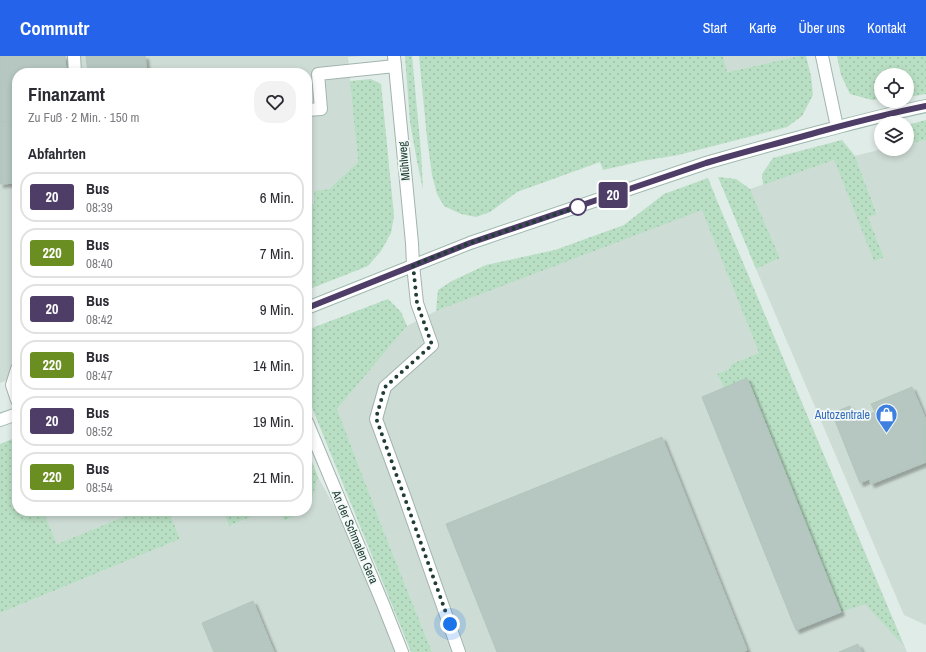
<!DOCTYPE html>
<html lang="de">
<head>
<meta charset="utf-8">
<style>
	body { margin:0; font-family:"Archivo Narrow",sans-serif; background:#f2f2f3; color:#2b2b33; height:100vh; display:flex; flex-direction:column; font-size:15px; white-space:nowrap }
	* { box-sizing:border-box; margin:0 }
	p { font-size:13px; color:#7c7c81 }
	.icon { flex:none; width:22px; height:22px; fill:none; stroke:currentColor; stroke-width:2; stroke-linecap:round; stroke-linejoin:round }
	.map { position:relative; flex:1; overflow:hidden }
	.details { position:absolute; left:12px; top:12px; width:300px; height:448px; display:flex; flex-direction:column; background:#fff; border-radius:16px; box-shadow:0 2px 6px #0003 }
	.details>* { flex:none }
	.badge { padding:0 8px; border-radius:3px; font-size:14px; line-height:26px }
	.tools { position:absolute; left:874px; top:12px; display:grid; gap:8px }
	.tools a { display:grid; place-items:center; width:40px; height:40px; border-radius:50%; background:#fff; box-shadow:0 2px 6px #0003; font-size:20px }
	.you { position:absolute; width:20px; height:20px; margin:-10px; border:3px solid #fff; border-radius:50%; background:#1a73e8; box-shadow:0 0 0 6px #1a73e833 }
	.map>.badge { position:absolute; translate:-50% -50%; box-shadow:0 0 0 2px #fff }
	h2 { padding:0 16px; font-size:15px; line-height:36px }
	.round { display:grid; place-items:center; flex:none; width:42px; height:42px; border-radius:16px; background:#f2f2f3 }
	.headline { display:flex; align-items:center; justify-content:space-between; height:68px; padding:0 16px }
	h1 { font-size:19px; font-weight:700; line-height:30px }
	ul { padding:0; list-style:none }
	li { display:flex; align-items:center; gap:12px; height:50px; margin:0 8px 6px; padding:0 8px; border:2px solid #e1e1e2; border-radius:16px }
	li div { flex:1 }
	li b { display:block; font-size:15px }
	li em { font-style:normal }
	li .badge { min-width:44px; font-weight:700; text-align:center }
	header { display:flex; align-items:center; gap:24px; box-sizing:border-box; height:56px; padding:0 20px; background:#2563eb; color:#fff }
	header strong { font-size:19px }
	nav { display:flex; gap:22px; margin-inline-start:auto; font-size:14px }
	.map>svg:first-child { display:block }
	.built { fill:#cedcd6 }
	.grass { fill:url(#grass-dots) }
	.building { fill:#b5c7c0; stroke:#b2c6be; filter:url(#shadow) }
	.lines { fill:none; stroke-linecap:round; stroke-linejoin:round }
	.lane-casing { stroke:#a3b4ae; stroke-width:14 }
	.street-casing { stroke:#a3b4ae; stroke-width:14 }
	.secondary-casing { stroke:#9eb8af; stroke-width:14 }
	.lane { stroke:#fff; stroke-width:12 }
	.street { stroke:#fff; stroke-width:12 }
	.secondary { stroke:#fff; stroke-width:12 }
	.line-casing { stroke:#fff; stroke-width:9 }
	.line { stroke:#4e3e67; stroke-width:6 }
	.walk { stroke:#203d36; stroke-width:4; stroke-dasharray:0 7.2 }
	.stop-dot { fill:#fff; stroke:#4e3e67; stroke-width:2 }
	.labels { text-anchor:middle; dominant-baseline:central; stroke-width:3.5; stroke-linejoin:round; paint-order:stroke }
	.street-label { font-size:12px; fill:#203d36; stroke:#f1f8f5 }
	.shop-label { font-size:12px; fill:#366cbe; stroke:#f1f8f5; text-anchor:end }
</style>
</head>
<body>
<header>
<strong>Commutr</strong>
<nav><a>Start</a><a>Karte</a><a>Über uns</a><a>Kontakt</a></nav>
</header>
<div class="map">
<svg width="926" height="596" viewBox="0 0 926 596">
	<defs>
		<pattern id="grass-dots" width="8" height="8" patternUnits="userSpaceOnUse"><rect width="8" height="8" fill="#b8dec3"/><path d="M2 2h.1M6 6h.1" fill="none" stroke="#9ebfa8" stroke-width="1.8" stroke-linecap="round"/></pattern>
		<filter id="shadow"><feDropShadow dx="3.5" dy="3.5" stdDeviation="1" flood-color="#0004"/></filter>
	</defs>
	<rect width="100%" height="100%" fill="#e0ece7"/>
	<g class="built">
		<polygon points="0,0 363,0 348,1 358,106 329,133 314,135 315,149 307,150 307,17 17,17 17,321 0,327"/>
		<polygon points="723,0 801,0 726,16"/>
		<polygon points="926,84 926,569 904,559 756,213 780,202 750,133 834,104 874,204 884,201 868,161 877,157 855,100 882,93 907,93 907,88"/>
		<polygon points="702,153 759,297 731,308 729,313 717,318 724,332 785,307 907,596 432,596 384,476 337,353 407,270 436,255"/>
		<polygon points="318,421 347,474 397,596 0,596 0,557 180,483 169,455 223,455 229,470 265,455 280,455 284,465 298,458 301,455 307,455 307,449 312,444"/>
		<polygon points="43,455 138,455 57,488"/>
	</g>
	<g class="grass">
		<polygon points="405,0 412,0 421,96 423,134 417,105 410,66"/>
		<polygon points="419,0 723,0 727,16 800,0 806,0 811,20 813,39 802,60 787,71 678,99 642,105 603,114 600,106 517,136 490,156 476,161 461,158 444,150 437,138 432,119 427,82"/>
		<polygon points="837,0 926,0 926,38 907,41 907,19 881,19 881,43 872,44 850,38 841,19"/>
		<polygon points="371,23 381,28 394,160 391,177 381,195 368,210 307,234 307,150 314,148 314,135 329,133 358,106 350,25"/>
		<polygon points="926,64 926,84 907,88 907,69"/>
		<polygon points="842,84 855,100 877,158 868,161 884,201 874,205 834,104 763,129 762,118 773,102"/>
		<polygon points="718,121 736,123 750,133 780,202 756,213"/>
		<polygon points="708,122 718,147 904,590 865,548 841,556 747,323 724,332 717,318 729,313 731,308 759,297 702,154 436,255 438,234 452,225 486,209 555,194 624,169 664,138"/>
		<polygon points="388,243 401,256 407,270 337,353 384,476 432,596 411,596 307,339 307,274"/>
		<polygon points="17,381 17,455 43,455 57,488 138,455 169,455 180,483 0,557 0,388"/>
		<polygon points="307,393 318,421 312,444 307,449"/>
		<polygon points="223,455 265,455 229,470"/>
		<polygon points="280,455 301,455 298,458 284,465"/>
	</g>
	<g class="building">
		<polygon points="0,0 65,0 66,17 17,17 17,65 0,66"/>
		<polygon points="86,0 145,0 147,17 88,17"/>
		<polygon points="17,65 17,127 0,128 0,66"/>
		<polygon points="747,322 841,556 796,574 702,341"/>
		<polygon points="912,331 926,364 926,406 871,428 869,423 860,427 832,357 850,350 856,364 875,356 871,348"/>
		<polygon points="662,381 747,594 743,596 497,596 446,468"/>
		<polygon points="253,545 274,596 214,596 202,567"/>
		<polygon points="858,588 862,596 839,596"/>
	</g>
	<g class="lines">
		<defs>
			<g id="lane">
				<polyline points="74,0 75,17"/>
				<polyline points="822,0 837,71"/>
				<polyline points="307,54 321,53 318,18 395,10"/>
				<polyline points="413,209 417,247 432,289 385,331 376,363 405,442 459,596"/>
				<polyline points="17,313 12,329 17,344"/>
				<polyline points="307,366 383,548 402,596"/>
			</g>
			<polyline id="street" points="394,0 412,187 413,209"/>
			<g id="secondary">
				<path d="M307,252L470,187L706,107C743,96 781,86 819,76C854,67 890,57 926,50"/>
				<polyline points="0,364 17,358"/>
			</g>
		</defs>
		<use href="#lane" class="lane-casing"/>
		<use href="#street" class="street-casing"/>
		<use href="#secondary" class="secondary-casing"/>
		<use href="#lane" class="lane"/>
		<use href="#street" class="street"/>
		<use href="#secondary" class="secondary"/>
	</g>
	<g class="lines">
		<defs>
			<path id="line" d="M307,252L470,187L706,107C744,96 783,86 822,75C856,66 891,57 926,50"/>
		</defs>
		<use href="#line" class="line-casing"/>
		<use href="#line" class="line"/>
		<polyline class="walk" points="450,568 376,362 385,331 432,289 417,247 413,209 470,187 578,151"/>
	</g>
	<defs>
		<symbol id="shop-pin" viewBox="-11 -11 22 30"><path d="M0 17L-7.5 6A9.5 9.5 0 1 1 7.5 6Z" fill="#3f7fe0" stroke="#f1f8f5"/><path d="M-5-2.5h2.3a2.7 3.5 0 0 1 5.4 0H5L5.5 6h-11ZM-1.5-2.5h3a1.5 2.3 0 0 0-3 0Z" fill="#fff"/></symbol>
	</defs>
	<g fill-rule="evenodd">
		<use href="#shop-pin" x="874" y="346" width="25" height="34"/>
	</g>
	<circle class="stop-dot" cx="578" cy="151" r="8"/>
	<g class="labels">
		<g class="street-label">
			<text transform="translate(404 105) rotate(-95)">Mühlweg</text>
			<text transform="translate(355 481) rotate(67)">An der Schmalen Gera</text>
		</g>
		<g class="shop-label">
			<text x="870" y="359">Autozentrale</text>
		</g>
	</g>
</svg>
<div class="tools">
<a><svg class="icon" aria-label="locate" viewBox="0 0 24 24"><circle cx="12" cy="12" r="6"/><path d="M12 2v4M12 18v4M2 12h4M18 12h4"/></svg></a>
<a><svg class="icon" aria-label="layers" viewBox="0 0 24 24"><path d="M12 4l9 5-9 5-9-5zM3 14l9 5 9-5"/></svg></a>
</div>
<div class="you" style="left:450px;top:568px"></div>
<b class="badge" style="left:613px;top:139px;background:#4e3e67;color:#fff">20</b>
<section class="details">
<div class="headline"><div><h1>Finanzamt</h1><p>Zu Fuß · 2 Min. · 150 m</p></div><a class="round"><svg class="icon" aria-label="heart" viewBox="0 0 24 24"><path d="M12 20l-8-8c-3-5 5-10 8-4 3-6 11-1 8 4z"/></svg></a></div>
<h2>Abfahrten</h2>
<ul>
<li><span class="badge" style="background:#4e3e67;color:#fff">20</span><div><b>Bus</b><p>08:39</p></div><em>6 Min.</em></li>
<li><span class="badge" style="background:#6b8e23;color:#fff">220</span><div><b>Bus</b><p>08:40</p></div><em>7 Min.</em></li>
<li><span class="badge" style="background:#4e3e67;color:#fff">20</span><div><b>Bus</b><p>08:42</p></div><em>9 Min.</em></li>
<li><span class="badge" style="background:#6b8e23;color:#fff">220</span><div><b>Bus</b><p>08:47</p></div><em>14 Min.</em></li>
<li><span class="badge" style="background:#4e3e67;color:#fff">20</span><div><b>Bus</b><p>08:52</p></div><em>19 Min.</em></li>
<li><span class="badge" style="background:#6b8e23;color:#fff">220</span><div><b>Bus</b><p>08:54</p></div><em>21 Min.</em></li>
</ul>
</section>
</div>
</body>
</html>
